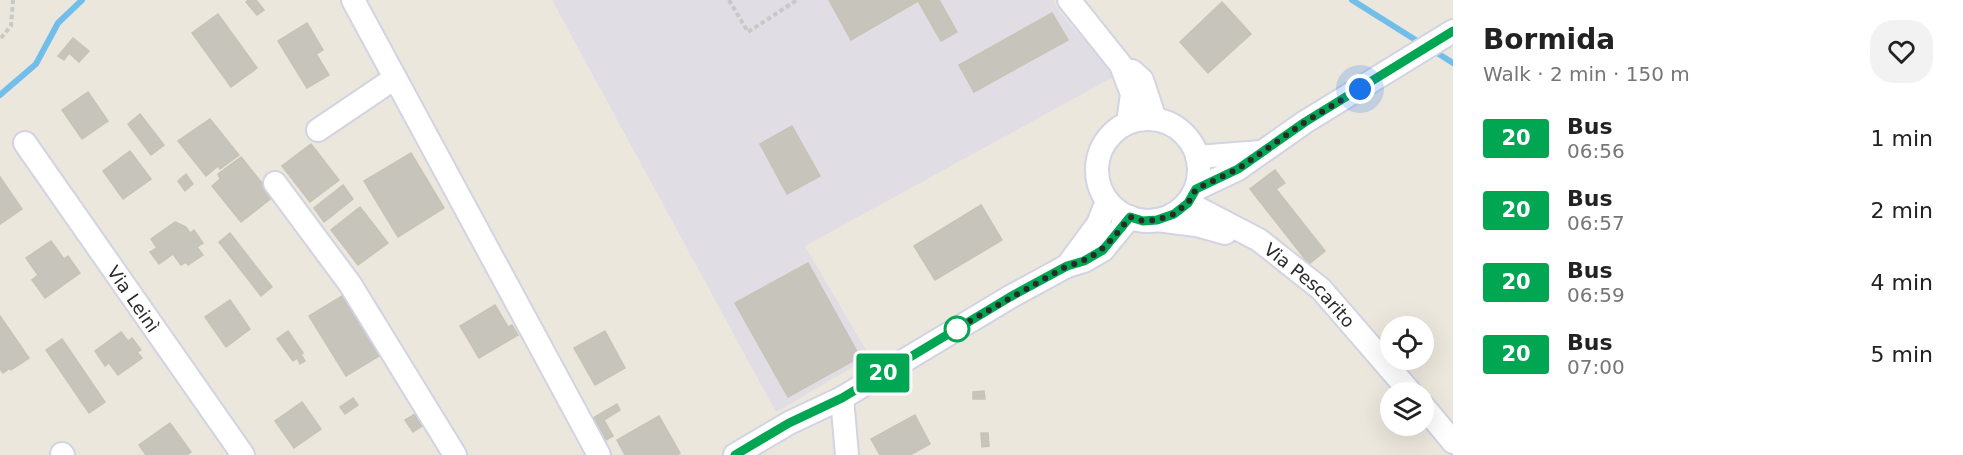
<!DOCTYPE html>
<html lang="en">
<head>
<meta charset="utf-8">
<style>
	body { margin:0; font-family:"DejaVu Sans",sans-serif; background:#f2f2f2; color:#222; height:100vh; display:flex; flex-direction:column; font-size:22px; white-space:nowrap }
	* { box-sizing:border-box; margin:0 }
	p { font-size:20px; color:#767676 }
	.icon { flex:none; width:33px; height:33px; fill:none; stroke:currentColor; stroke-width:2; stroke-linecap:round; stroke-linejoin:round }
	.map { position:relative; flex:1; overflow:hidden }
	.side { display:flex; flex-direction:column; background:#fff; width:510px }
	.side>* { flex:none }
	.badge { padding:0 12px; border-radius:4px; font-size:21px; line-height:39px }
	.fabs { position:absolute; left:1380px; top:316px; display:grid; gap:12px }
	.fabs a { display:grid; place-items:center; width:54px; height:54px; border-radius:50%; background:#fff; box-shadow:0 6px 24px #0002; font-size:30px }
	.you { position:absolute; width:30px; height:30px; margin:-15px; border:4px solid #fff; border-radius:50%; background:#1a73e8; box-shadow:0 0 0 9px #1a73e833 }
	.map>.badge { position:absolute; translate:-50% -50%; box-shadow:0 0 0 3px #fff }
	.round { display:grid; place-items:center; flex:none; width:63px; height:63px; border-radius:24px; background:#f2f2f2 }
	.head { display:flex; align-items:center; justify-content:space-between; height:102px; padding:0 30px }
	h1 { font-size:28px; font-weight:800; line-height:45px }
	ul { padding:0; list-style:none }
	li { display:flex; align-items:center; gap:18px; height:72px; padding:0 30px }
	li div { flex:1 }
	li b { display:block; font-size:22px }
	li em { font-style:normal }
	li .badge { min-width:66px; font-weight:700; text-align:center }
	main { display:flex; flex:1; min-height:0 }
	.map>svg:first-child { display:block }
	.industrial { fill:#e0dde4 }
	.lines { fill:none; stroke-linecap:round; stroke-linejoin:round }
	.stream { stroke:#72beeb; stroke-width:6 }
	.building { fill:#c7c4bc; stroke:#c7c3b6; stroke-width:1.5 }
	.minor-casing { stroke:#d2d3e3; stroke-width:26 }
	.path { stroke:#c8c8c8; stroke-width:4; stroke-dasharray:4.5 3; stroke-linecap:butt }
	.minor { stroke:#fff; stroke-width:22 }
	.line-casing { stroke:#fff; stroke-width:14 }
	.line { stroke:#00a651; stroke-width:9 }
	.walk { stroke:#2a2a2a; stroke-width:6; stroke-dasharray:0 10.8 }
	.stop-dot { fill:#fff; stroke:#00a651; stroke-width:3 }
	.labels { text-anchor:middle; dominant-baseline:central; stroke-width:5; stroke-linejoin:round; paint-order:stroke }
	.street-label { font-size:18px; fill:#2a2a2a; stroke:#fff }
</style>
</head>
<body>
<main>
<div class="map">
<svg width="1453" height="455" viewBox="0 0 1453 455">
	<rect width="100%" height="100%" fill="#ece7dc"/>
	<polygon class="industrial" points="552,0 1053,0 1059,11 1115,76 805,246 870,357 776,412"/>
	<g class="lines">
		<g class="stream">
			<polyline points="1352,0 1422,44"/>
			<polyline points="1431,49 1453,63"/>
			<polyline points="0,95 36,64 58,23 82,0"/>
		</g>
	</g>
	<g class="building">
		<polygon points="248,0 256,0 264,10 257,15 246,2"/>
		<polygon points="829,0 939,0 957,32 941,41 918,1 851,40"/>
		<polygon points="1222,2 1251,34 1208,73 1180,42"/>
		<polygon points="1052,13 1068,40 974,92 959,65"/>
		<polygon points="218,14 257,68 231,87 192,33"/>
		<polygon points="307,23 323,50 316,54 329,75 307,88 278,41"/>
		<polygon points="73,38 89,51 79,62 69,53 64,60 58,56"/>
		<polygon points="88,92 108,121 82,139 62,110"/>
		<polygon points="140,114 164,145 151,155 128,124"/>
		<polygon points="210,119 239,155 220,169 218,166 206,176 178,141"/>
		<polygon points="792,126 820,176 787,194 760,144"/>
		<polygon points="311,144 339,180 310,202 282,166"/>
		<polygon points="130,151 151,179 123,199 103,171"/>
		<polygon points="411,153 444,208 398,237 364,181"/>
		<polygon points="241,157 273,197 241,222 212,186 220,179 218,174"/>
		<polygon points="1275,170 1285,183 1276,189 1325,251 1309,264 1250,189"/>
		<polygon points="186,174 193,184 185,191 178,181"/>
		<polygon points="0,177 22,209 0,224"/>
		<polygon points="343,185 353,199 324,222 314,208"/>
		<polygon points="981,205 1002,240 935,280 914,246"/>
		<polygon points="360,207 388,243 358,265 331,230"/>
		<polygon points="175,222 186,227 190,233 194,230 203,243 197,247 203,255 188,265 186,262 181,265 173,254 159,264 150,252 157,248 151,239"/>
		<polygon points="230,233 272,287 261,296 219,242"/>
		<polygon points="51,241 64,259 68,256 80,273 45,298 32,280 38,275 26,258"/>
		<polygon points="808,263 860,357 788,397 735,303"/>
		<polygon points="342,296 379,356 346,376 309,316"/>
		<polygon points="230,300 250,329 226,347 205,317"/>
		<polygon points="495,305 508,327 512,325 518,335 479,358 460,326"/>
		<polygon points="0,316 29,358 11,370 10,368 3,373 0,369"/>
		<polygon points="288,331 303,353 301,354 305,361 300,364 297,358 293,361 277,339"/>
		<polygon points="605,331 625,368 595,385 574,348"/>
		<polygon points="121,332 128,341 132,338 141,350 137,352 142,358 118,375 109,363 105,366 95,351"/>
		<polygon points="62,339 105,402 89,413 46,350"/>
		<polygon points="984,391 985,399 973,399 973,392"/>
		<polygon points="353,398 358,405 345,414 340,407"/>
		<polygon points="302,402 321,429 294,448 275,421"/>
		<polygon points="617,404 620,410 604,420 613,436 606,440 593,418"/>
		<polygon points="415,414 422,426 413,432 405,420"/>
		<polygon points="915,415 930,444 910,455 880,455 871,439"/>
		<polygon points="659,416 680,453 677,455 625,455 617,440"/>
		<polygon points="170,423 191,452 186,455 146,455 139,445"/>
		<polygon points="981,433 988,433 989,446 982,447"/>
	</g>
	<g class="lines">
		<defs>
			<g id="minor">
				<polyline points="353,0 599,455"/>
				<polyline points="1069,0 1121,65 1132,94 1128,123"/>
				<polyline points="1132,71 1142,80 1155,119"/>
				<circle cx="1148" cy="170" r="51"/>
				<polyline points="318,130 395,78"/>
				<path id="s1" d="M25,143L243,455"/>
				<polyline points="1197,157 1261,152"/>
				<polyline points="275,183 350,284 455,455"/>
				<polyline points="1196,189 1238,169 1305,122 1453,31"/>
				<path id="s2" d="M1188,203L1259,240L1321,289L1411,393"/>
				<polyline points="1157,220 1196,225 1225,233"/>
				<polyline points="1067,266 1098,224 1107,201"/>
				<polyline points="842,398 847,455"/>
				<polyline points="1424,407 1453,442"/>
				<polyline points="62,454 63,455"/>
				<polyline points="735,455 789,423 842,398 1010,297 1067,266 1084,261 1103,250 1130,217"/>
			</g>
		</defs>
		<use href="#minor" class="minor-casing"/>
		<g class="path">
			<polyline points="729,0 748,32 797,0"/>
			<polyline points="1,38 11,26 13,0"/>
		</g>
		<use href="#minor" class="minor"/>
	</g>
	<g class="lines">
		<defs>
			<polyline id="line" points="735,455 789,423 842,398 1010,297 1067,266 1084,261 1103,250 1130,217 1143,221 1157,220 1174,214 1188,203 1196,189 1238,169 1305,122 1453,31"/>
		</defs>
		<use href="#line" class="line-casing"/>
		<use href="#line" class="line"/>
		<path class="walk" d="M957,329L954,330L1067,266C1099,258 1110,242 1130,217L1143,221L1157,220L1174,214L1188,203L1196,189L1238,169L1305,122L1360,89"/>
	</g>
	<circle class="stop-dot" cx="957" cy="329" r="12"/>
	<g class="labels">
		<g class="street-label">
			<text stroke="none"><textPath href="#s2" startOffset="148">Via Pescarito</textPath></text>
			<text stroke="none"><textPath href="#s1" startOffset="190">Via Leinì</textPath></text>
		</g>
	</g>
</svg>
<div class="fabs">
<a><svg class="icon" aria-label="locate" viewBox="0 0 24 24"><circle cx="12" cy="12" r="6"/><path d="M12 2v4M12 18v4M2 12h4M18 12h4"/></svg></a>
<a><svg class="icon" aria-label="layers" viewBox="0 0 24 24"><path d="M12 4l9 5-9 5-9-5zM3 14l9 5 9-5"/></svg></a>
</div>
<div class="you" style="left:1360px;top:89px"></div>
<b class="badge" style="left:883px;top:373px;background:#00a651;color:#fff">20</b>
</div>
<section class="side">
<div class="head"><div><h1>Bormida</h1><p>Walk · 2 min · 150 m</p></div><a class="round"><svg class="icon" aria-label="heart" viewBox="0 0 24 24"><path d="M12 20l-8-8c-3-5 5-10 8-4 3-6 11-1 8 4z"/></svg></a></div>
<ul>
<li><span class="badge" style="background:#00a651;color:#fff">20</span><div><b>Bus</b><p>06:56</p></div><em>1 min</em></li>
<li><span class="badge" style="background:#00a651;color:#fff">20</span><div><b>Bus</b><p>06:57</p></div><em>2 min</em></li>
<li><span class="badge" style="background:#00a651;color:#fff">20</span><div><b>Bus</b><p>06:59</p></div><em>4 min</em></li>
<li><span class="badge" style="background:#00a651;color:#fff">20</span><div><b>Bus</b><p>07:00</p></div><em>5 min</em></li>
</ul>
</section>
</main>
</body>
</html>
